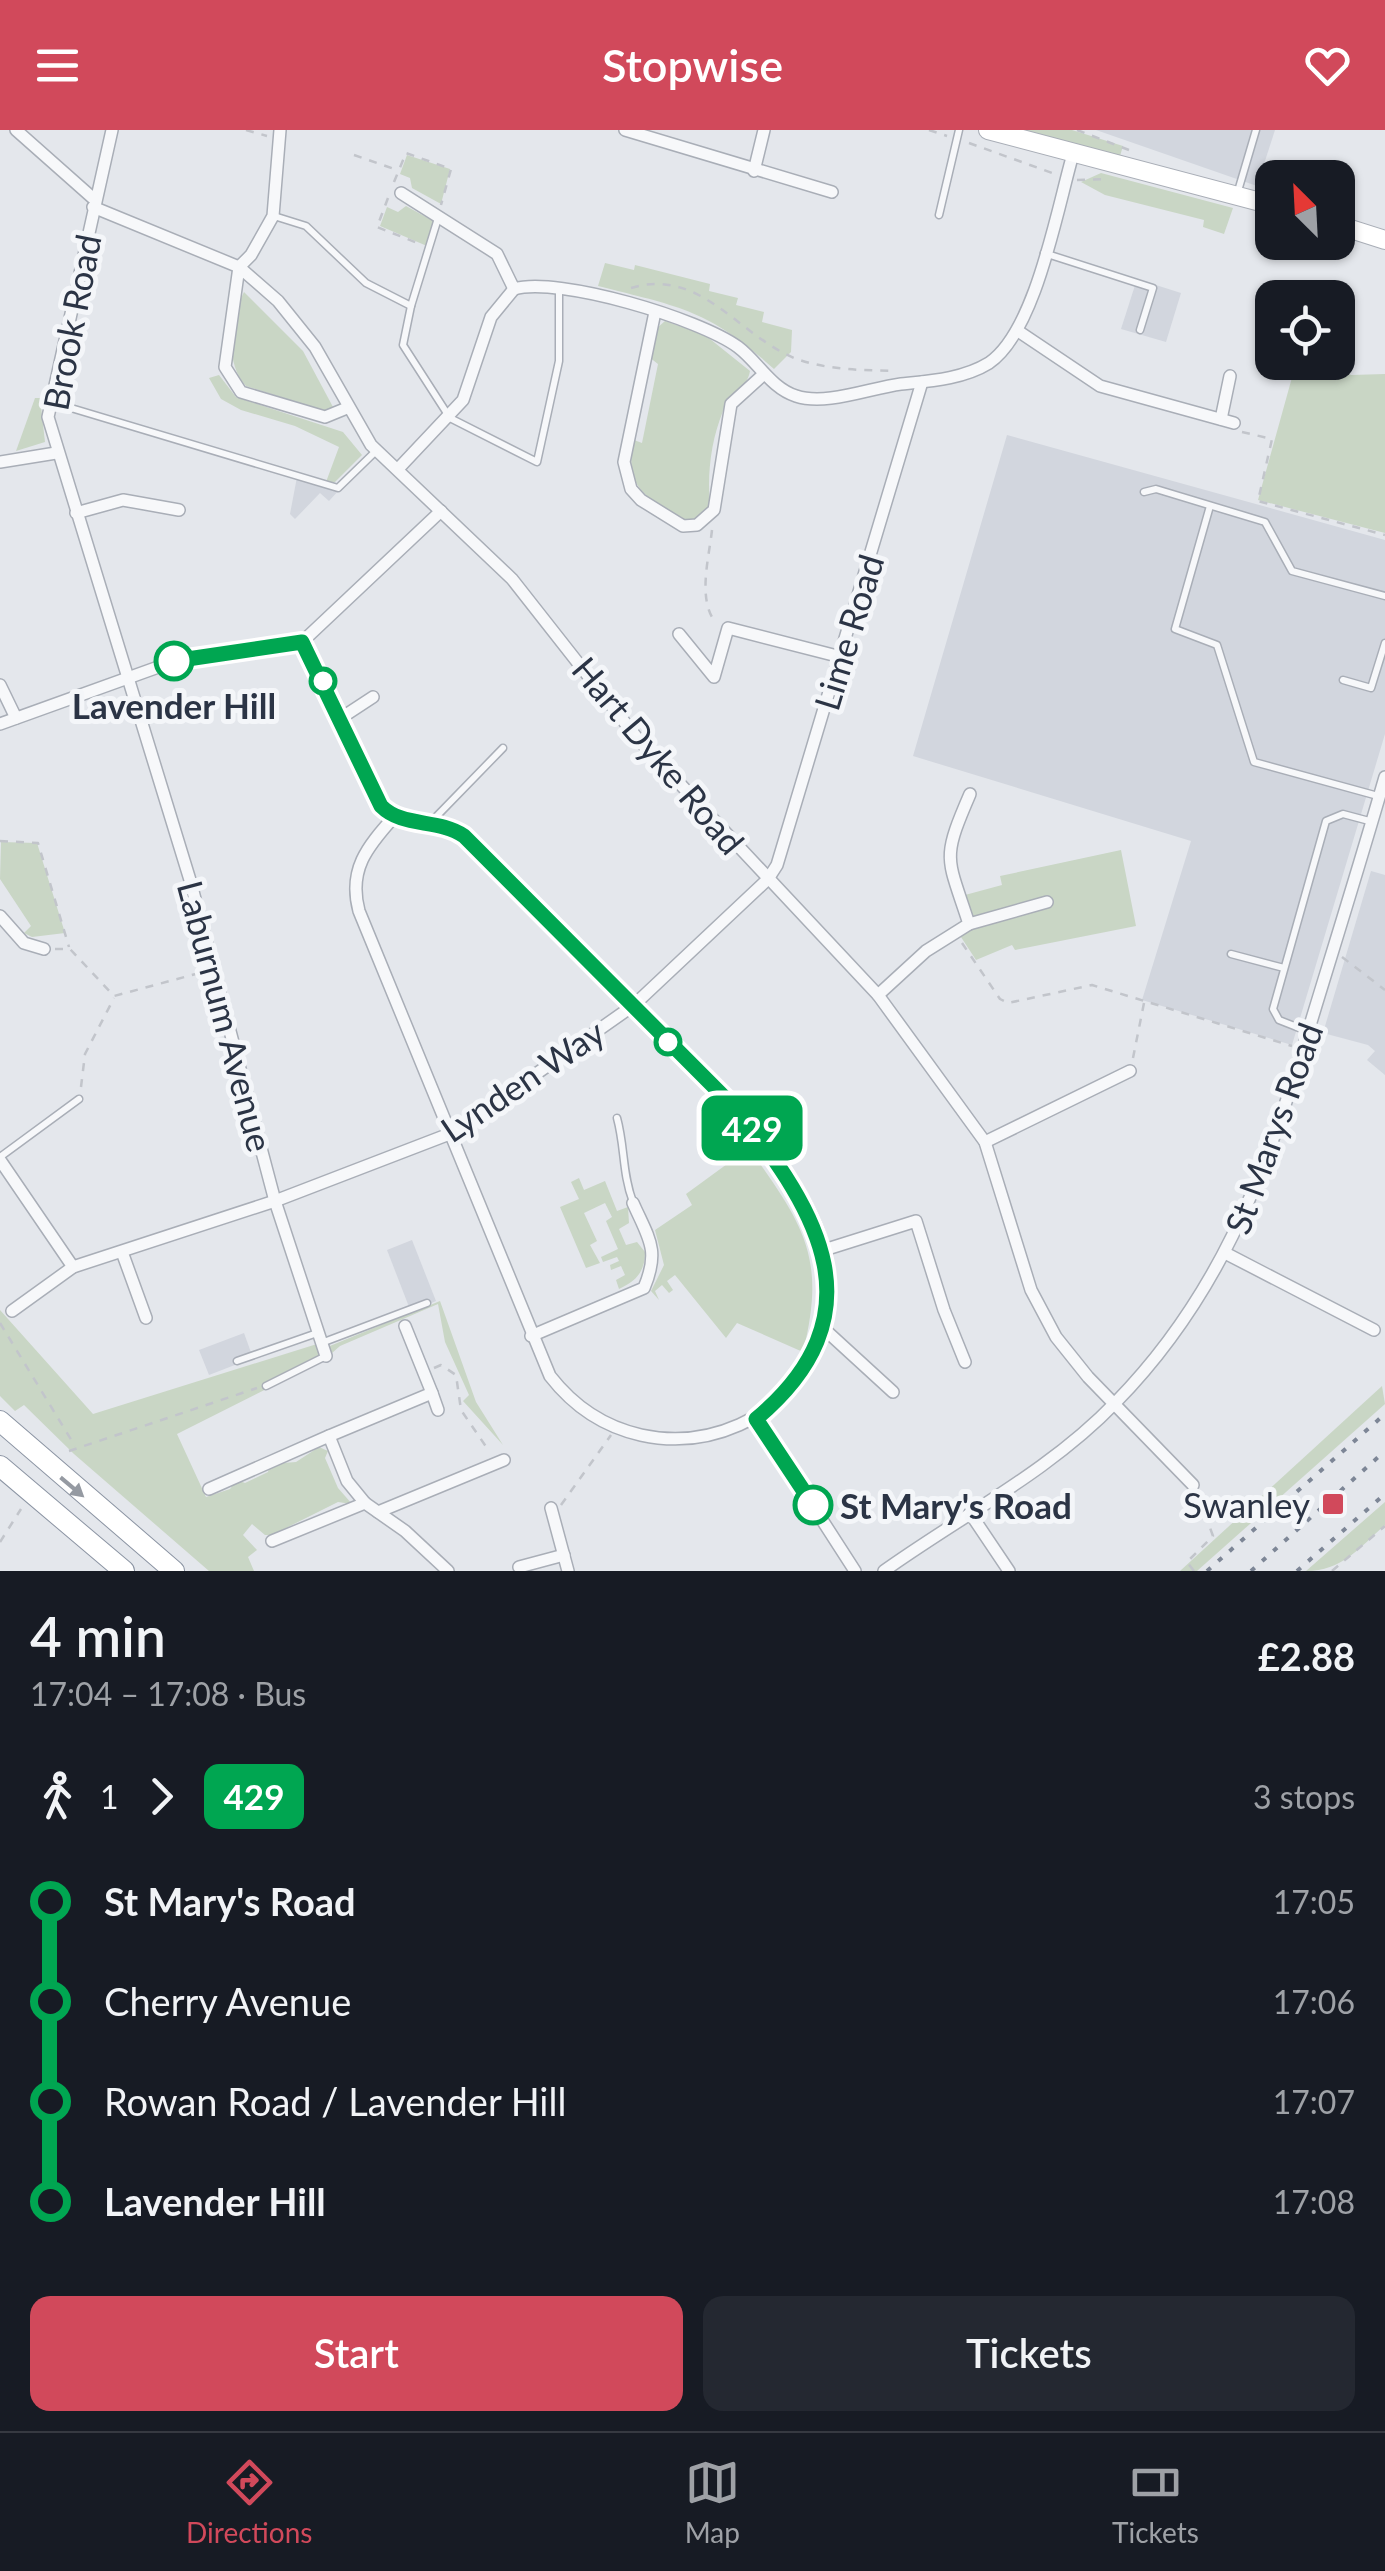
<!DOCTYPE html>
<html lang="en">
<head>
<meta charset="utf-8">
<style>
	body { margin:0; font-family:Lato,sans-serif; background:#242831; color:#f1f3f6; height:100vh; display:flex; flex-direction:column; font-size:38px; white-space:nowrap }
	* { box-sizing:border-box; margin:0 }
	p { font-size:32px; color:#9ea1a6 }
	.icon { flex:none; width:55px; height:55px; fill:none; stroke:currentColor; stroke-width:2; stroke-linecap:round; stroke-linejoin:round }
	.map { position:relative; height:1441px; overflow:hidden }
	.drawer { display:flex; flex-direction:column; background:#171b24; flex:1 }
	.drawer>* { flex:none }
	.badge { padding:0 20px; border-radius:15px; font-size:35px; line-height:65px }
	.needle { width:65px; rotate:336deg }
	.tools { position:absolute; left:1255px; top:30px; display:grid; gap:20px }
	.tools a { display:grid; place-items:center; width:100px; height:100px; border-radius:20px; background:#171b24; box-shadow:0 2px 8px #0004; font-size:50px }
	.map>.badge { position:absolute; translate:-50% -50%; box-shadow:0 0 0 5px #fff }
	.legs { display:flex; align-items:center; gap:15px; height:110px; padding:0 30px; font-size:32px }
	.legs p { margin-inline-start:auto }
	.summary { display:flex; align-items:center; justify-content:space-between; height:170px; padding:0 30px }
	h1 { font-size:55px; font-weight:600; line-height:75px }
	.action { display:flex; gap:20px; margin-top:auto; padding:20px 30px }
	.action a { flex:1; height:115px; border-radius:20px; background:#d1495b; color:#fff; font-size:40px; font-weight:600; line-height:115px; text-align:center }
	.action a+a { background:#242831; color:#f1f3f6 }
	ul { padding:0 30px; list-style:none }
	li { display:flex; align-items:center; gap:35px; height:100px; font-size:38px }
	li i { display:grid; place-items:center; width:15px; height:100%; margin:0 12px; background:currentColor }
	li i::after { content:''; width:25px; height:25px; margin:-12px; border:8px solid; border-radius:50%; background:#171b24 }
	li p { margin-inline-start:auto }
	li:first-child i { background:linear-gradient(#0000 50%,currentColor 0) }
	li:last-child i { background:linear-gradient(currentColor 50%,#0000 0) }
	header { display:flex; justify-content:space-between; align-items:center; height:130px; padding:0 30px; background:#d1495b; color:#fff; font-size:45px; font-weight:600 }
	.menu { display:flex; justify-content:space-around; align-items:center; height:140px; border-top:2px solid #363941; background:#171b24; font-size:28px; color:#9ea1a6 }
	.menu a { display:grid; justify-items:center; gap:5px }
	.menu .on { color:#d1495b }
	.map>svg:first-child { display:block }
	.built { fill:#d2d6de }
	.green { fill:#c9d6c5 }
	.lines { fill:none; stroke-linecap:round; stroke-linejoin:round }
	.lane-casing { stroke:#a9aeb7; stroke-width:9 }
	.street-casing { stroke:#a9aeb7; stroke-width:14 }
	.secondary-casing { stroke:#a9aeb7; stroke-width:20 }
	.highway-casing { stroke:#8b94a3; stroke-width:22 }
	.path { stroke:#c2c5cb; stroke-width:2.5; stroke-dasharray:8 8; stroke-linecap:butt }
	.lane { stroke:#f7f8fa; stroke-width:6 }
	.street { stroke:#f7f8fa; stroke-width:11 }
	.secondary { stroke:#fff; stroke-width:18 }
	.highway { stroke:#fff; stroke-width:20 }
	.rail { stroke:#7d8696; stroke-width:4; stroke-dasharray:5 10; stroke-linecap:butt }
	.oneway { fill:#959aa2 }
	.line-1-casing { stroke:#fff; stroke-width:22 }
	.line-1 { stroke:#00a651; stroke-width:15 }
	.stop-1-dot { fill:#fff; stroke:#00a651; stroke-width:5 }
	.poi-dot { fill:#d1495b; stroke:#f4f6f9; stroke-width:4 }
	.labels { text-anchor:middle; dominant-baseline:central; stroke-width:10; stroke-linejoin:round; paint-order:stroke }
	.street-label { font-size:35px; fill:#2b3445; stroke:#f4f6f9 }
	.stop-label { font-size:35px; font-weight:bold; fill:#2b3445; stroke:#f4f6f9 }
	.poi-label { font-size:35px; fill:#2b3445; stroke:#f4f6f9; text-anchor:end }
</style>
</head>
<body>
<header><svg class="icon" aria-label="menu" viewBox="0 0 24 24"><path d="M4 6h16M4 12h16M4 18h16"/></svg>Stopwise<svg class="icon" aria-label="heart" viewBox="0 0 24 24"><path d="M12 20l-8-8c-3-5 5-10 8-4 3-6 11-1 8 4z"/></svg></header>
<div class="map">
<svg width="1385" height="1441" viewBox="0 0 1385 1441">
	<rect width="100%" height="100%" fill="#e4e7ec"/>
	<g class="built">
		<polygon points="1096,0 1275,0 1257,56"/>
		<polygon points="1137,149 1181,163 1166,212 1121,199"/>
		<polygon points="1007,305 1385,410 1385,604 1292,915 1142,870 1191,711 913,626"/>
		<polygon points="297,347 339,360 329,371 320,363 295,389 290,384"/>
		<polygon points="1371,741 1385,745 1385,945 1367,930 1375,921 1368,915 1323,903"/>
		<polygon points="412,1110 436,1171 411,1182 387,1120"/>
		<polygon points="244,1203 253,1228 209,1245 199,1220"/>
	</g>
	<g class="green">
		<polygon points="1024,0 1072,0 1123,16 1120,26"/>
		<polygon points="407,25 450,39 441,74 412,58 410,48 400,44"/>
		<polygon points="1101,43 1233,78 1224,104 1203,97 1204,90 1105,65 1081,52"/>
		<polygon points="406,76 435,92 427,116 380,96 387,77 398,82"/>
		<path d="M605,133L634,140L635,135L710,154L709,161L738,168L736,175L764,182L762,192L792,200L791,222L774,239C709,180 681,177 598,156Z"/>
		<path d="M244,162L303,221L333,277L325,281L246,256C224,233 230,189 244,162Z"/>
		<path d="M665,191L705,205L750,241C747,259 729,265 723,281C711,311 707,343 710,376L696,390C683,391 676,385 665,379C635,361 626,345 634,310L642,313L658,234L649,227L656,199Z"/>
		<polygon points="1296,233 1326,233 1351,245 1385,244 1385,403 1258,370"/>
		<polygon points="219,245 236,267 343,302 362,325 335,352 326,352 339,317 295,296 241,280 221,269 209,248"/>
		<polygon points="35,268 40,268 45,312 16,321"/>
		<polygon points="1,712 37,713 65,803 32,807 24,803 31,796 0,749"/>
		<polygon points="1121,720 1136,796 1015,820 1012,815 976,830 959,804 976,796 965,765 1002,755 1000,746"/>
		<path d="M749,1018C803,1095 827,1126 803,1222L737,1193L726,1208L675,1145L667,1151L673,1160L669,1163L662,1155L655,1161L659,1170L651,1161L664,1135L655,1100L692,1075L686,1064Z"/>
		<path d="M579,1048L584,1060L605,1051L617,1081L628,1077L629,1093L619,1099L626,1115L637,1112L645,1122C645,1142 636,1151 619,1159L616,1150L625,1145L621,1136L611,1140L610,1135L619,1131L617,1127L603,1132L601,1127L618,1119L606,1091L612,1087L605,1073L584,1083L597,1111L590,1115L600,1133L586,1138L560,1077L579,1069L571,1052Z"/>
		<polygon points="440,1171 476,1272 503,1315 463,1271 469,1265 445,1212 438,1174 340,1216 324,1230 177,1304 206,1367 230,1359 237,1350 245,1353 268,1342 270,1334 296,1332 319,1317 328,1321 325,1328 338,1358 352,1374 338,1372 272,1405 265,1405 252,1394 243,1405 257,1420 248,1427 254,1441 209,1441 74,1324 24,1275 15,1281 0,1266 0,1180 93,1284 317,1214 320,1220"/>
		<polygon points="1382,1256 1385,1274 1197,1441 1180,1441"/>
		<path d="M1385,1372V1395C1359,1418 1342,1441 1306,1441Z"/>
	</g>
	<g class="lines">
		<defs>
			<g id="lane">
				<polyline points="1238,61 1256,0"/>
				<polyline points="939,85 959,0"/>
				<polyline points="274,86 306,96 366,153 411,176 439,85"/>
				<polyline points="1044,123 1153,158 1140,200"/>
				<polyline points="411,176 403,215 450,288 537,332 559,231 559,160"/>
				<polyline points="51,272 338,358 376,321"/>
				<polyline points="1144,362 1156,359 1265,392 1292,441 1385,466"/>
				<polyline points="1210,376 1175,499 1217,515 1254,632 1378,666"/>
				<polyline points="1343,550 1371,558 1385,513"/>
				<polyline points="431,692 503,618"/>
				<polyline points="1231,824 1284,838"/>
				<polyline points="1307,901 1279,890 1273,879 1326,691 1343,684 1373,692"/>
				<path d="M617,988C625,1017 622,1043 633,1072"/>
				<polyline points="0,1027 79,969"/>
				<polyline points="324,1212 427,1173"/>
				<polyline points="237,1231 320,1202"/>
				<polyline points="266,1256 326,1226"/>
			</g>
			<g id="street">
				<polyline points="16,0 95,70"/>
				<polyline points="112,0 48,287 190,750 275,1071 326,1226"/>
				<polyline points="280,0 273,86 251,125 239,137 225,237 241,262 325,287 347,278"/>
				<polyline points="625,0 832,62"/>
				<polyline points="754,41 764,0"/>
				<path d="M401,63L497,124L514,159C559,146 700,189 738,217C758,232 771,258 796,266C826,276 870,258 901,254C930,251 963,249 989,233C1036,201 1057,79 1073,24"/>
				<polyline points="93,77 239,137 278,171 315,217 371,315 512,449 637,608 878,865 985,1012 1031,1160 1056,1207 1088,1247 1193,1355"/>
				<polyline points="655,182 624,332 631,359 641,370 683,396 697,395 714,380 731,274 764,244"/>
				<polyline points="1018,201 1100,256 1234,293"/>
				<polyline points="1221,289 1230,246"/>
				<polyline points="0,332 56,323"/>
				<polyline points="398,339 463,270 491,187 514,159"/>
				<polyline points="76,383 123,370 179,380"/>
				<polyline points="679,504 714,547 728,498 841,527"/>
				<path d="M302,512L381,677C403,698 437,688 464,705C531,773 600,841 666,910C719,965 806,1043 824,1120C862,1287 652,1377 550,1246L359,781C348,740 367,717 393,688"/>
				<polyline points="0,555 16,588"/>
				<polyline points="341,588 373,567"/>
				<polyline points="0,594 175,531 302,512 441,381"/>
				<polyline points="0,786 24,813 44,819"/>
				<polyline points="969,794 1047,772"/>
				<path d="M878,865L926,821L969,794C947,726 941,731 970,664"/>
				<polyline points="985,1012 1130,941"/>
				<polyline points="0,1030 73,1137"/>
				<polyline points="824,1120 916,1091 944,1180 965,1232"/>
				<polyline points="122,1122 146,1188"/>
				<polyline points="1227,1124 1374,1200"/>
				<polyline points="12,1181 73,1137 275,1071 452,1003 634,875 768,749 777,735 922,252"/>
				<polyline points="405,1196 432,1263"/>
				<polyline points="822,1197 893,1262"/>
				<path d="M531,1206L644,1158C660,1120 649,1109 633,1073"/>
				<polyline points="757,1289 855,1441"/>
				<polyline points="329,1306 432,1263 438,1280"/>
				<polyline points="209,1359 329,1306 347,1351 365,1373"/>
				<polyline points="551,1378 568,1441"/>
				<polyline points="378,1382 504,1330"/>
				<polyline points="970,1383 1009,1441"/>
				<polyline points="272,1411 365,1373 405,1401 448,1441"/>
				<polyline points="519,1437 564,1425"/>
				<path d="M884,1441C961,1386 1050,1341 1116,1272C1216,1170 1264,1049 1304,915C1331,826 1359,737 1385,647"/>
			</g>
			<g id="secondary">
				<polyline points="988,0 1272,75"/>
				<polyline points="1338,95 1385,110"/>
			</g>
			<g id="highway">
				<polyline points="0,1291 174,1441"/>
				<polyline points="0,1336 124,1441"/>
			</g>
		</defs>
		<use href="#lane" class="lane-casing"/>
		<use href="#street" class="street-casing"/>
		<use href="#secondary" class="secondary-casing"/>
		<use href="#highway" class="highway-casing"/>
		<g class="path">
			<polyline points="246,0 267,6"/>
			<polyline points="929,0 947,6"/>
			<polyline points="1077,0 1129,20"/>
			<polyline points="969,13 1055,44"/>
			<polyline points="354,25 397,40"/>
			<polyline points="1077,50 1109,49"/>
			<polyline points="394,52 406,23 451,39 441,75"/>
			<polyline points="388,68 377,97 420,114"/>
			<path d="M631,158C700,137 737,204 794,228C826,240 860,240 894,241"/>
			<polyline points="1242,302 1272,309 1258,371 1385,405"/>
			<path d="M712,400C709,428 697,470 716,493"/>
			<polyline points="0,711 38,713 69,817"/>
			<polyline points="962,813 1000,869 1008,873 1092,855 1292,916"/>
			<polyline points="55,819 70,819 114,866 203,842"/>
			<polyline points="1342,827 1385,860"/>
			<polyline points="1133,928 1144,873"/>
			<polyline points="81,957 85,924 114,868"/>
			<polyline points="0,1193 75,1316"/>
			<polyline points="434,1238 441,1235 456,1245 461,1280 489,1321"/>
			<polyline points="69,1321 257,1258"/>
			<polyline points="561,1375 611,1305"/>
			<polyline points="0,1412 21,1379"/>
			<polyline points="1194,1441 1187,1432 1213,1406 1198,1365"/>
			<polyline points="1332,1441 1385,1396"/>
		</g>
		<use href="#lane" class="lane"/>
		<use href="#street" class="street"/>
		<use href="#secondary" class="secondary"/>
		<use href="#highway" class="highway"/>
		<g class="rail">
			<polyline points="1207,1441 1385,1284"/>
			<polyline points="1251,1441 1385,1321"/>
			<polyline points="1297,1441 1385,1364"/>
		</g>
	</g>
	<defs><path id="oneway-solid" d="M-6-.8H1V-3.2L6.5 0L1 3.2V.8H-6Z" transform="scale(2.5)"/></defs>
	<use class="oneway" href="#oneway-solid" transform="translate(72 1357) rotate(40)"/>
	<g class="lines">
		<defs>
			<path id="line-1" d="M174,531L302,512L381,676C403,698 437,688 464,706L737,980C820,1084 880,1185 756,1289L813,1375"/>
		</defs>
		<use href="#line-1" class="line-1-casing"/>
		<use href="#line-1" class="line-1"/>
	</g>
	<g class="stop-1-dot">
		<circle cx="174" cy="531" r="18"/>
		<circle cx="323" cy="551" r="12"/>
		<circle cx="668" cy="912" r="12"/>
		<circle cx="813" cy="1375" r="18"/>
	</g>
	<rect class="poi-dot" x="1321" y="1362" width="24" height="24" rx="5"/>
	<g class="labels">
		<g class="street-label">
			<text transform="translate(71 192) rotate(-79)">Brook Road</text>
			<text transform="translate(848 502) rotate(-73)">Lime Road</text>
			<text transform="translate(659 625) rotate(50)">Hart Dyke Road</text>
			<text transform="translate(226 886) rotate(75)">Laburnum Avenue</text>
			<text transform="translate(522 950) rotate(-34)">Lynden Way</text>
			<text transform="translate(1273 998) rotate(-70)">St Marys Road</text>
		</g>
		<g class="stop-label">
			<text x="174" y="575">Lavender Hill</text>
			<text x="840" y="1375" text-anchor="start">St Mary's Road</text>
		</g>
		<g class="poi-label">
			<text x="1310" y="1374">Swanley</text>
		</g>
	</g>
</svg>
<div class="tools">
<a><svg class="needle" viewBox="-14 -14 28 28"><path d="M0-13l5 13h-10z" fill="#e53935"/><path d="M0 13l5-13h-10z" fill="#9ea1a6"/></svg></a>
<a><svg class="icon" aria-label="locate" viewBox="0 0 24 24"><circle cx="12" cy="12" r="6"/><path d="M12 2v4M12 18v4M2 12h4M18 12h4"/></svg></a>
</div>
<b class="badge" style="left:752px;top:998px;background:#00a651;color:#fff">429</b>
</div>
<section class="drawer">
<div class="summary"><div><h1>4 min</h1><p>17:04 – 17:08 · Bus</p></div><b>£2.88</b></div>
<div class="legs"><svg class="icon" aria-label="walk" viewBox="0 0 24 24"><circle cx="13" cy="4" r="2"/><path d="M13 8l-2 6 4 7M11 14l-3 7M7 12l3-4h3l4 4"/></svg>1<svg class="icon" aria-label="forward" viewBox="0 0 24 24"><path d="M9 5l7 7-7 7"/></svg><b class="badge" style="background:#00a651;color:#fff">429</b><p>3 stops</p></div>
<ul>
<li><i style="color:#00a651"></i><b>St Mary's Road</b><p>17:05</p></li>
<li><i style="color:#00a651"></i><span>Cherry Avenue</span><p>17:06</p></li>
<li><i style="color:#00a651"></i><span>Rowan Road / Lavender Hill</span><p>17:07</p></li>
<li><i style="color:#00a651"></i><b>Lavender Hill</b><p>17:08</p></li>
</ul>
<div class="action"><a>Start</a><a>Tickets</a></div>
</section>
<nav class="menu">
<a class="on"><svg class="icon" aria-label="directions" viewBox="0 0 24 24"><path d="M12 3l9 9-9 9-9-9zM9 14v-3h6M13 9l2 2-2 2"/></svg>Directions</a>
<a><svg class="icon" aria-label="map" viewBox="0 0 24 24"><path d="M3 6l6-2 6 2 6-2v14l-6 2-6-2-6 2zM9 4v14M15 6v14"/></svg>Map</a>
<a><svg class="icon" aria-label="tickets" viewBox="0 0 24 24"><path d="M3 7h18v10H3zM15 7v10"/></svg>Tickets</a>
</nav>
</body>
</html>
